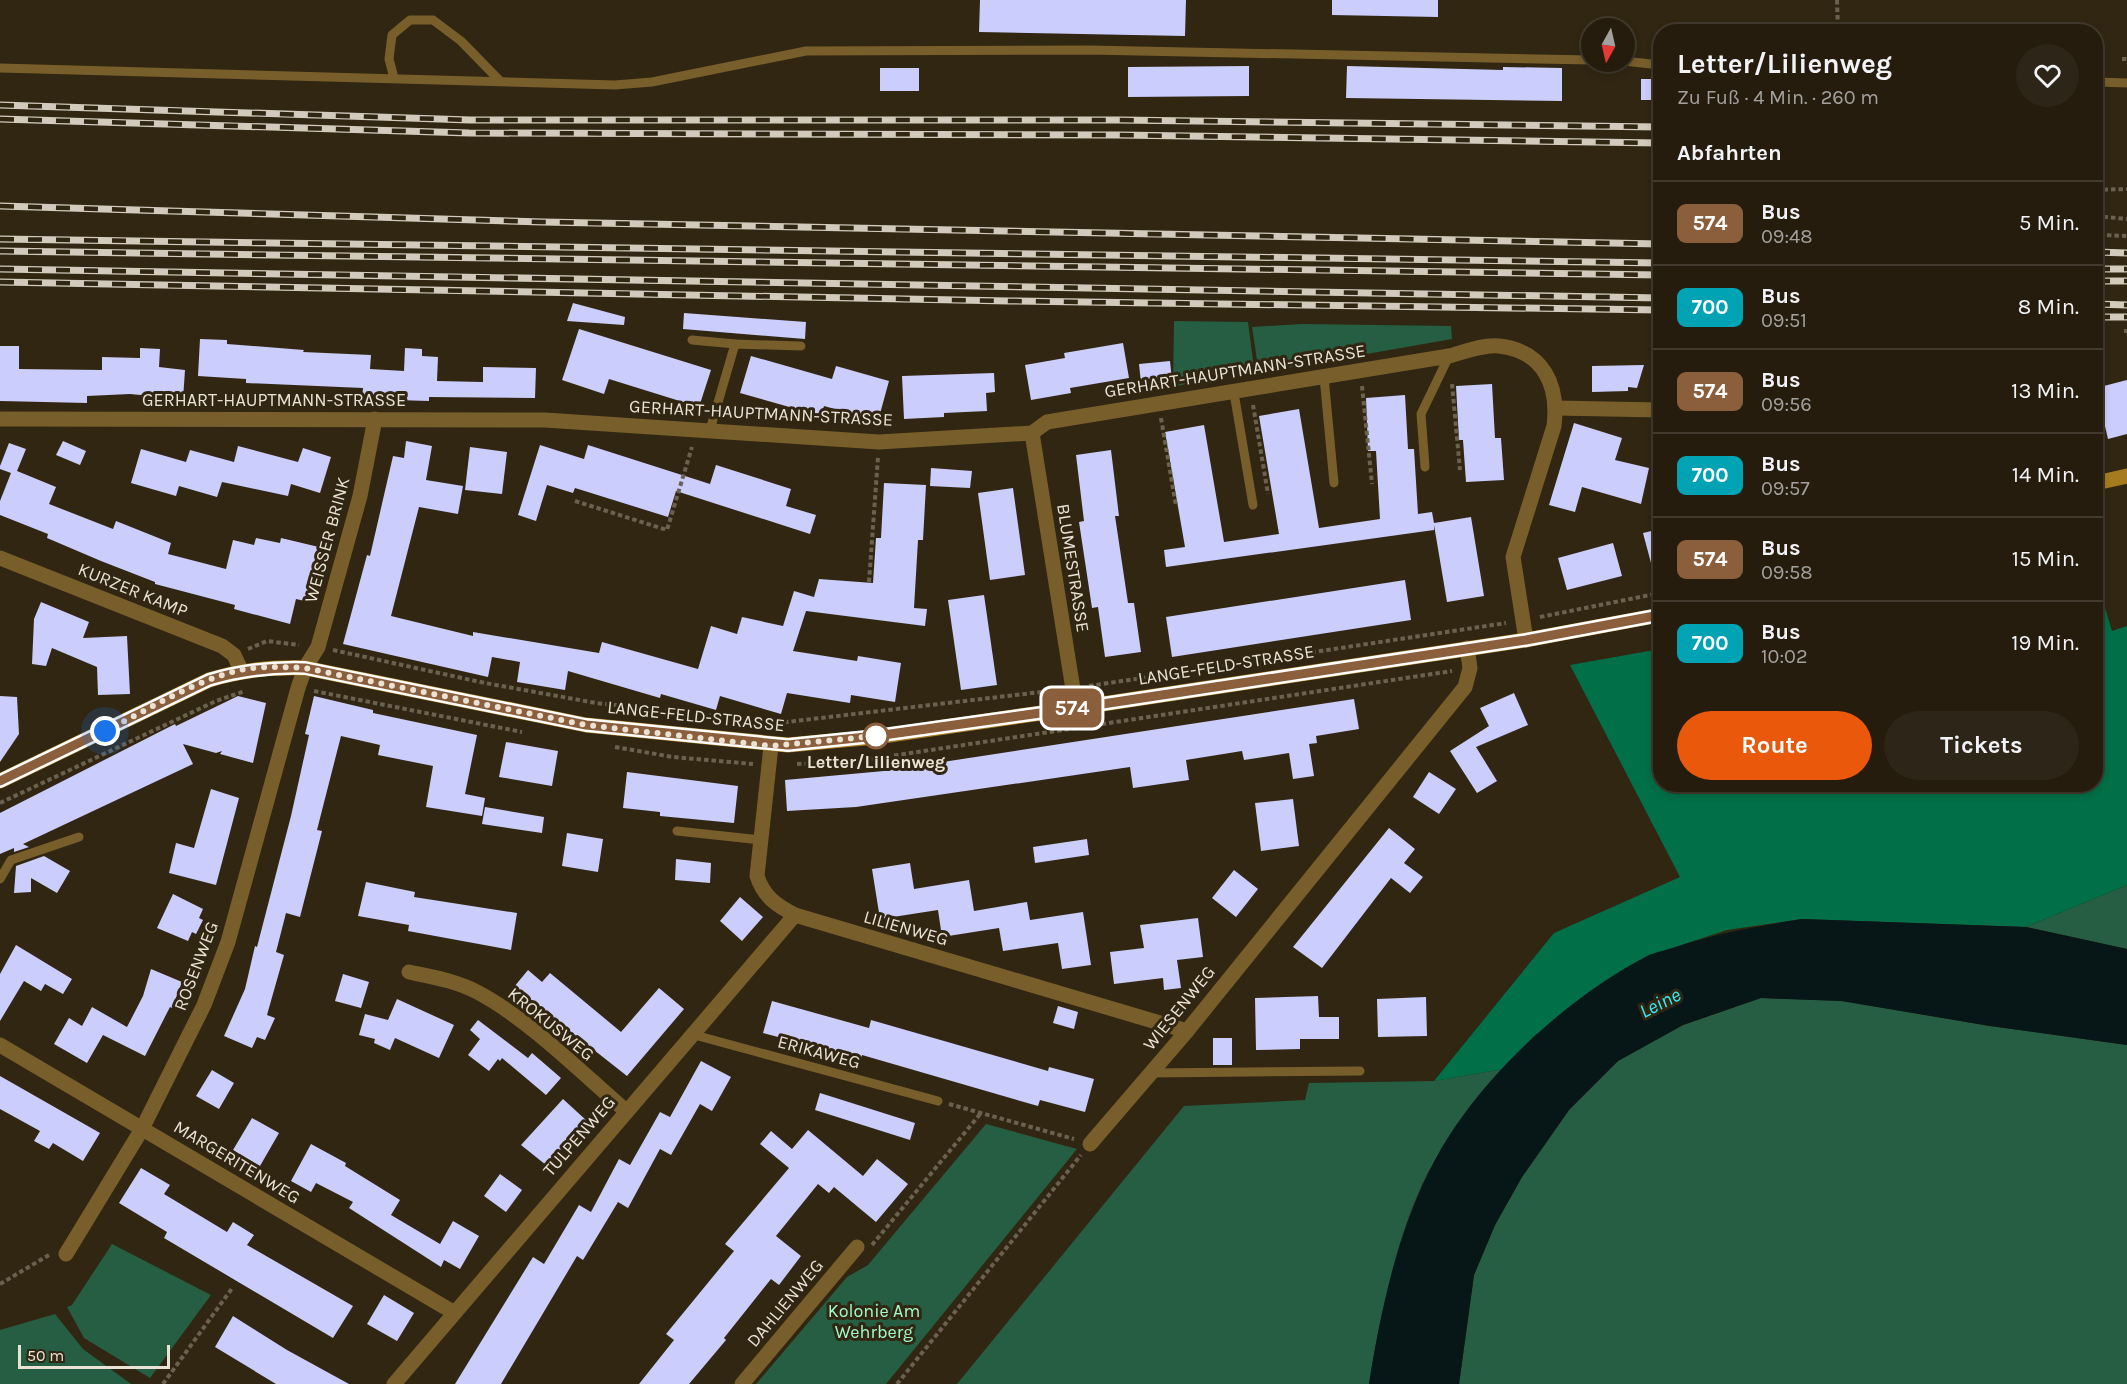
<!DOCTYPE html>
<html lang="de">
<head>
<meta charset="utf-8">
<style>
	body { margin:0; font-family:Karla,sans-serif; background:#2d2517; color:#f1f3f6; height:100vh; display:flex; flex-direction:column; font-size:22px; white-space:nowrap }
	* { box-sizing:border-box; margin:0 }
	p { font-size:20px; color:#a3a19e }
	.icon { flex:none; width:33px; height:33px; fill:none; stroke:currentColor; stroke-width:2; stroke-linecap:round; stroke-linejoin:round }
	.map { position:relative; flex:1; overflow:hidden }
	.side { position:absolute; left:1653px; top:24px; width:450px; height:768px; display:flex; flex-direction:column; background:#251c0e; border-radius:24px; box-shadow:0 3px 9px #0003,0 0 0 2px #423a2e }
	.side>* { flex:none }
	.badge { padding:0 12px; border-radius:9px; font-size:21px; line-height:39px }
	.needle { width:39px; rotate:188deg }
	.controls { position:absolute; left:1581px; top:18px; display:grid; gap:12px }
	.controls a { display:grid; place-items:center; width:54px; height:54px; border-radius:50%; background:#251c0e; box-shadow:0 3px 9px #0003,0 0 0 2px #423a2e; font-size:30px }
	.scale { position:absolute; left:18px; bottom:15px; width:152px; box-sizing:border-box; padding-left:6px; border:3px solid #e9e2d5; border-top:0; font-size:16px; line-height:21px; white-space:nowrap; color:#e9e2d5; -webkit-text-stroke:4px #312612; paint-order:stroke }
	.you { position:absolute; width:30px; height:30px; margin:-15px; border:4px solid #fff; border-radius:50%; background:#1a73e8; box-shadow:0 0 0 9px #1a73e833 }
	.map>.badge { position:absolute; translate:-50% -50%; box-shadow:0 0 0 3px #fff }
	h2 { padding:0 24px; font-size:22px; line-height:54px }
	.round { display:grid; place-items:center; flex:none; width:63px; height:63px; border-radius:32px; background:#2d2517 }
	.headline { display:flex; align-items:center; justify-content:space-between; height:102px; padding:0 24px }
	h1 { font-size:28px; font-weight:700; line-height:45px }
	.button { display:flex; gap:12px; margin-top:auto; padding:12px 24px }
	.button a { flex:1; height:69px; border-radius:36px; background:#ea580c; color:#fff; font-size:24px; font-weight:700; line-height:69px; text-align:center }
	.button a+a { background:#2d2517; color:#f1f3f6 }
	ul { padding:0; list-style:none }
	li { display:flex; align-items:center; gap:18px; height:84px; padding:0 24px; border-top:2px solid #423a2e }
	li div { flex:1 }
	li b { display:block; font-size:22px }
	li em { font-style:normal }
	li .badge { min-width:66px; font-weight:700; text-align:center }
	.map>svg:first-child { display:block }
	.green { fill:#255e42 }
	.forest { fill:#016f47 }
	.water { fill:#071718 }
	.building { fill:#cbcdfc }
	.lines { fill:none; stroke-linecap:round; stroke-linejoin:round }
	.path { stroke:#6a614f; stroke-width:4; stroke-dasharray:4.5 3; stroke-linecap:butt }
	.lane { stroke:#785e2b; stroke-width:9 }
	.street { stroke:#785e2b; stroke-width:15 }
	.secondary { stroke:#a67b20; stroke-width:15 }
	.rail-casing { stroke:#d2cbbd; stroke-width:7 }
	.rail { stroke:#312612; stroke-width:4.5; stroke-dasharray:14; stroke-linecap:butt }
	.line-casing { stroke:#fff; stroke-width:14 }
	.line { stroke:#8b5e3c; stroke-width:9 }
	.walk { stroke:#e9e2d5; stroke-width:6; stroke-dasharray:0 10.8 }
	.stop-dot { fill:#fff; stroke:#8b5e3c; stroke-width:3 }
	.labels { text-anchor:middle; dominant-baseline:central; stroke-width:6; stroke-linejoin:round; paint-order:stroke }
	.street-label { font-size:18px; fill:#e9e2d5; stroke:#312612 }
	.stop-label { font-size:18px; font-weight:bold; fill:#e9e2d5; stroke:#312612 }
	.park-label { font-size:18px; fill:#a0fbca; stroke:#312612 }
	.water-label { font-size:20px; font-style:italic; fill:#32ecf8; stroke:#312612 }
</style>
</head>
<body>
<div class="map">
<svg width="2127" height="1384" viewBox="0 0 2127 1384">
	<rect width="100%" height="100%" fill="#312612"/>
	<g class="green">
		<polygon points="1174,321 1248,322 1254,368 1173,387"/>
		<polygon points="1302,324 1451,326 1452,339 1259,373 1252,327"/>
		<polygon points="2127,885 2127,949 2026,927"/>
		<polygon points="1761,998 1844,1001 1990,1026 2127,1045 2127,1384 1459,1384 1474,1275 1495,1225 1522,1177 1569,1110 1618,1061 1683,1025"/>
		<path d="M1503,1069C1478,1097 1454,1127 1435,1160C1399,1221 1380,1315 1369,1384H957L1184,1106L1305,1100L1309,1083L1434,1081Z"/>
		<polygon points="986,1124 1077,1149 886,1384 756,1384 847,1277 868,1265"/>
		<polygon points="112,1244 211,1295 150,1378 84,1338 67,1307 72,1305"/>
		<polygon points="55,1314 83,1349 131,1384 0,1384 0,1330"/>
	</g>
	<polygon class="forest" points="2096,578 2112,631 2127,626 2127,885 2026,927 1802,919 1727,930 1648,956 1534,1036 1503,1069 1434,1081 1554,933 1680,877 1570,665 1660,649 1660,784 2096,784"/>
	<path class="water" d="M1802,919L2026,927L2127,949V1045L1990,1026L1841,1001L1761,998L1683,1025L1618,1061L1569,1110L1522,1177L1495,1225L1474,1275L1459,1384H1369C1381,1309 1398,1230 1434,1162C1476,1081 1566,998 1647,956C1658,951 1671,949 1682,945C1722,932 1760,926 1802,919Z"/>
	<g class="building">
		<polygon points="980,0 1186,0 1185,36 979,32"/>
		<polygon points="1332,0 1438,0 1438,17 1332,15"/>
		<polygon points="1249,66 1249,96 1128,97 1128,67"/>
		<polygon points="1347,66 1503,70 1503,67 1562,68 1562,101 1346,98"/>
		<rect x="880" y="68" width="39" height="23"/>
		<rect x="1641" y="79" width="19" height="21"/>
		<polygon points="573,303 625,317 624,325 567,321"/>
		<polygon points="684,313 806,322 805,339 683,329"/>
		<polygon points="579,329 711,370 699,407 609,379 604,394 562,380"/>
		<polygon points="200,339 227,340 227,344 304,350 303,352 371,355 370,369 404,371 405,348 422,349 422,356 438,357 437,381 483,382 483,367 536,368 535,398 429,397 429,401 362,399 363,388 246,383 246,379 198,376"/>
		<polygon points="1123,343 1129,378 1070,388 1071,393 1031,400 1025,365 1065,358 1064,353"/>
		<polygon points="0,346 19,346 19,369 102,370 102,357 140,358 140,348 160,349 159,367 185,370 183,399 130,394 87,396 87,403 0,401"/>
		<polygon points="751,356 832,379 836,366 889,381 878,421 824,406 821,416 740,393"/>
		<polygon points="1170,361 1172,380 1141,383 1139,364"/>
		<polygon points="1644,365 1637,388 1628,387 1628,391 1592,392 1592,366"/>
		<polygon points="994,373 995,392 986,393 987,411 944,413 944,417 904,419 902,376"/>
		<polygon points="2127,380 2127,434 2108,439 2096,388"/>
		<polygon points="1492,384 1495,438 1501,438 1504,480 1466,482 1463,440 1459,440 1456,386"/>
		<polygon points="1405,395 1408,449 1414,449 1418,514 1432,512 1434,523 1471,517 1484,596 1447,602 1434,525 1434,530 1166,567 1164,550 1185,547 1165,432 1204,425 1224,542 1279,534 1259,416 1299,409 1319,528 1380,519 1376,451 1368,451 1366,398"/>
		<polygon points="1574,423 1622,438 1615,460 1649,468 1641,504 1582,487 1575,512 1549,505"/>
		<polygon points="63,441 86,451 80,465 56,455"/>
		<polygon points="406,441 432,446 426,480 463,486 458,514 419,507 391,616 473,636 473,632 599,653 602,642 698,669 711,626 737,634 742,617 783,626 794,591 814,597 819,579 873,583 876,538 881,538 884,483 926,485 923,540 918,540 914,608 927,609 925,626 806,611 793,651 857,661 858,656 901,663 895,702 851,695 850,703 787,693 781,714 720,696 716,710 661,694 660,698 568,671 565,690 517,682 520,662 492,657 488,677 343,644 367,555 370,556 393,456 404,458"/>
		<polygon points="9,443 26,449 17,471 56,487 49,504 113,529 116,521 171,543 168,554 226,569 233,540 254,545 256,538 280,543 281,538 323,548 309,602 296,599 290,624 234,609 235,605 155,584 155,582 101,561 47,538 48,534 0,515 0,501 11,473 0,469 0,466"/>
		<polygon points="540,445 584,459 588,445 710,484 716,465 791,489 786,506 816,515 810,534 676,491 668,517 575,488 573,493 547,485 536,521 518,515"/>
		<polygon points="238,446 298,462 303,448 331,457 320,493 291,484 288,496 222,482 217,497 179,486 176,496 131,483 141,449 186,462 190,450 234,462"/>
		<polygon points="470,447 507,452 502,494 465,490"/>
		<polygon points="1111,450 1119,516 1115,516 1128,603 1134,603 1141,652 1105,657 1098,607 1092,608 1079,522 1084,521 1076,455"/>
		<polygon points="931,468 972,471 970,488 930,486"/>
		<polygon points="1013,488 1025,575 990,580 978,493"/>
		<polygon points="1660,529 1660,577 1655,578 1643,533"/>
		<polygon points="1613,543 1622,576 1567,590 1558,558"/>
		<polygon points="1405,580 1411,620 1172,657 1166,617"/>
		<polygon points="984,595 997,685 961,690 948,600"/>
		<polygon points="41,602 89,622 83,638 127,636 130,694 98,695 97,667 52,648 46,666 32,664 34,619"/>
		<polygon points="1514,693 1528,725 1476,747 1497,781 1477,793 1450,751 1489,726 1480,708"/>
		<polygon points="0,696 17,697 19,734 0,762"/>
		<polygon points="238,696 266,703 253,763 220,754 222,751 216,753 183,744 193,764 23,844 29,847 14,852 14,848 0,854 0,813 175,724 176,726"/>
		<polygon points="314,696 373,710 373,713 477,735 465,794 485,798 482,816 426,807 433,766 378,755 380,745 341,736 317,830 322,831 300,917 286,913 276,952 284,955 267,1015 275,1018 265,1040 257,1037 252,1048 224,1036 245,989 255,946 257,947 291,816 309,735 305,734"/>
		<polygon points="1354,699 1359,729 1316,736 1317,743 1309,744 1314,776 1293,779 1289,753 1244,760 1242,751 1186,760 1189,780 1133,788 1130,767 856,807 787,811 785,780 884,771"/>
		<polygon points="506,742 558,751 552,786 499,777"/>
		<polygon points="627,772 738,786 734,823 660,816 660,812 623,808"/>
		<polygon points="1429,772 1456,789 1439,814 1413,797"/>
		<polygon points="211,789 239,798 216,885 169,873 176,843 194,848"/>
		<polygon points="1293,799 1299,846 1261,851 1255,803"/>
		<polygon points="485,807 544,817 542,833 482,824"/>
		<polygon points="1389,828 1415,849 1404,863 1423,877 1410,893 1391,878 1322,968 1293,947"/>
		<polygon points="567,833 603,839 598,872 562,866"/>
		<polygon points="1087,839 1089,855 1035,863 1033,847"/>
		<polygon points="44,856 70,871 57,893 31,878 31,892 14,893 16,866"/>
		<polygon points="676,859 711,863 710,883 675,880"/>
		<polygon points="910,863 914,889 969,880 974,911 1027,902 1030,920 1083,912 1091,965 1062,969 1058,943 1003,951 999,928 942,937 938,910 880,919 872,869"/>
		<polygon points="1234,870 1258,889 1236,917 1212,898"/>
		<polygon points="366,882 415,892 414,897 517,913 511,950 408,931 409,925 358,916"/>
		<polygon points="173,894 203,909 199,918 203,920 196,934 192,932 188,941 157,928"/>
		<polygon points="740,897 763,917 742,941 720,921"/>
		<polygon points="1198,918 1203,957 1177,960 1181,988 1164,990 1163,978 1114,984 1110,952 1144,948 1140,925"/>
		<polygon points="16,945 72,979 63,994 45,984 41,991 24,981 0,1021 0,974"/>
		<polygon points="151,969 182,982 172,1008 170,1007 145,1056 103,1035 87,1063 54,1044 69,1018 82,1026 92,1007 127,1027 143,996"/>
		<polygon points="528,970 542,982 550,973 621,1032 659,988 684,1009 627,1076 514,987"/>
		<polygon points="343,974 369,982 361,1008 335,1001"/>
		<polygon points="1318,996 1319,1017 1339,1017 1339,1039 1300,1039 1300,1049 1256,1050 1255,998"/>
		<polygon points="1426,997 1427,1036 1378,1037 1377,999"/>
		<polygon points="397,999 454,1025 439,1058 395,1038 390,1050 374,1043 375,1039 359,1035 365,1014 388,1020"/>
		<polygon points="772,1001 869,1028 871,1020 1048,1071 1049,1067 1094,1079 1085,1112 1040,1100 1038,1106 862,1055 861,1059 763,1033"/>
		<polygon points="1058,1006 1078,1012 1074,1029 1053,1023"/>
		<polygon points="478,1020 528,1058 532,1053 561,1078 546,1095 502,1058 500,1061 498,1059 489,1071 468,1055 480,1039 470,1030"/>
		<rect x="1213" y="1038" width="19" height="27"/>
		<polygon points="701,1061 731,1077 712,1111 700,1104 671,1155 660,1149 628,1208 618,1202 583,1260 577,1256 501,1384 455,1384 533,1257 544,1264 579,1205 591,1212 619,1159 630,1165 660,1112 670,1117"/>
		<polygon points="212,1070 234,1083 219,1109 196,1096"/>
		<polygon points="0,1076 100,1133 83,1161 53,1143 49,1149 34,1141 40,1131 0,1109"/>
		<polygon points="820,1093 915,1123 910,1140 815,1110"/>
		<polygon points="563,1099 587,1121 546,1165 521,1145"/>
		<polygon points="252,1118 279,1133 260,1166 233,1150"/>
		<polygon points="808,1130 863,1176 877,1159 908,1184 876,1222 834,1187 829,1193 818,1184 776,1236 801,1256 779,1285 771,1279 724,1338 726,1340 689,1384 639,1384 674,1340 666,1334 734,1251 725,1244 789,1168 760,1144 771,1131 792,1149"/>
		<polygon points="311,1144 346,1163 345,1166 400,1200 391,1215 440,1244 453,1221 479,1236 460,1269 444,1260 441,1267 349,1208 353,1202 316,1183 311,1192 291,1181"/>
		<polygon points="141,1168 170,1185 164,1194 227,1232 233,1222 254,1235 247,1245 353,1306 333,1338 164,1238 167,1232 119,1203"/>
		<polygon points="500,1174 522,1190 506,1212 484,1196"/>
		<polygon points="384,1295 414,1313 397,1341 367,1324"/>
		<polygon points="233,1316 287,1350 349,1384 276,1384 215,1347"/>
	</g>
	<g class="lines">
		<g class="path">
			<polyline points="1837,0 1838,32"/>
			<polyline points="2122,59 2127,59"/>
			<polyline points="2096,190 2127,189"/>
			<polyline points="2096,216 2127,219"/>
			<polyline points="2096,238 2102,239 2102,235 2127,236"/>
			<polyline points="2124,331 2127,331"/>
			<polyline points="1452,384 1460,470"/>
			<polyline points="1362,386 1372,484"/>
			<polyline points="1253,405 1268,494"/>
			<polyline points="1161,418 1176,506"/>
			<polyline points="575,501 667,530 692,447"/>
			<polyline points="869,582 878,457"/>
			<polyline points="1540,617 1660,593"/>
			<polyline points="248,649 267,641 299,645"/>
			<polyline points="333,650 485,683 596,703 778,723 1058,690"/>
			<polyline points="1089,686 1506,623"/>
			<polyline points="314,691 522,732"/>
			<polyline points="615,747 673,757 753,764"/>
			<polyline points="797,764 858,761 1452,671"/>
			<polyline points="0,803 216,701 245,691"/>
			<polyline points="949,1104 1074,1139"/>
			<polyline points="872,1245 981,1113"/>
			<polyline points="0,1284 49,1255"/>
			<polyline points="163,1384 233,1287"/>
			<polyline points="897,1384 1081,1155"/>
		</g>
		<g class="lane">
			<polyline points="1624,61 1660,65"/>
			<polyline points="0,68 615,85 652,82 806,51 1089,50 1592,60"/>
			<polyline points="394,78 389,59 392,35 410,20 433,20 461,41 500,81"/>
			<polyline points="2096,82 2127,83"/>
			<polyline points="692,340 735,344"/>
			<polyline points="1324,377 1334,483"/>
			<polyline points="1234,393 1253,505"/>
			<polyline points="710,430 735,344 801,346"/>
			<polyline points="1425,467 1421,414 1449,356"/>
			<polyline points="677,831 761,840"/>
			<polyline points="0,879 11,860 79,837"/>
			<polyline points="691,1034 938,1101"/>
			<polyline points="1151,1073 1360,1071"/>
		</g>
		<g class="street">
			<polyline points="1556,408 1660,410"/>
			<path d="M0,419L545,420L879,442L1032,433L1047,422L1449,356C1464,352 1484,344 1499,346C1544,351 1559,386 1554,426L1513,557L1526,640"/>
			<polyline points="1032,433 1076,708"/>
			<polyline points="0,558 222,646 234,655 241,670"/>
			<path d="M771,746L757,876C764,897 776,905 795,915L1187,1031"/>
			<path d="M409,972C433,977 457,981 479,993C528,1019 583,1074 626,1111"/>
			<polyline points="0,1045 453,1312"/>
			<polyline points="1090,1144 1187,1031 1465,687 1470,668 1467,648"/>
			<polyline points="66,1254 142,1129 204,1005 228,942 298,688 305,668 318,647 360,496 375,419"/>
			<polyline points="394,1384 795,915"/>
			<polyline points="742,1384 857,1247"/>
		</g>
		<g class="secondary">
			<polyline points="2096,483 2127,476"/>
			<path d="M0,781L209,680C242,670 270,667 305,668L586,725L788,745L876,737L1076,708L1526,640L1660,615"/>
		</g>
		<defs>
			<g id="rail">
				<polyline points="0,105 470,120 1119,120 1660,127"/>
				<polyline points="0,119 469,133 1119,135 1660,143"/>
				<polyline points="0,206 543,222 1660,244"/>
				<polyline points="0,239 1660,263"/>
				<polyline points="0,251 1660,275"/>
				<polyline points="2096,252 2127,253"/>
				<polyline points="0,269 1660,298"/>
				<polyline points="2096,269 2127,269"/>
				<polyline points="2096,281 2127,281"/>
				<polyline points="0,282 1009,301 1660,310"/>
				<polyline points="2096,304 2127,305"/>
				<polyline points="2096,317 2127,317"/>
			</g>
		</defs>
		<use href="#rail" class="rail-casing"/>
		<use href="#rail" class="rail"/>
	</g>
	<g class="lines">
		<defs>
			<path id="line" d="M0,781L209,680C242,670 271,667 305,668L586,725L788,745L876,736L1076,708L1526,640L1660,615"/>
		</defs>
		<use href="#line" class="line-casing"/>
		<use href="#line" class="line"/>
		<path class="walk" d="M105,731C148,710 193,681 240,670C261,666 283,667 305,668L586,725L771,746L876,736"/>
	</g>
	<circle class="stop-dot" cx="876" cy="736" r="12"/>
	<g class="labels">
		<g class="street-label">
			<text transform="translate(1235 371) rotate(-9)">GERHART-HAUPTMANN-STRASSE</text>
			<text x="274" y="400">GERHART-HAUPTMANN-STRASSE</text>
			<text transform="translate(761 413) rotate(3)">GERHART-HAUPTMANN-STRASSE</text>
			<text transform="translate(327 540) rotate(-75)">WEISSER BRINK</text>
			<text transform="translate(1073 568) rotate(81)">BLUMESTRASSE</text>
			<text transform="translate(133 590) rotate(22)">KURZER KAMP</text>
			<text transform="translate(1226 665) rotate(-9)">LANGE-FELD-STRASSE</text>
			<text transform="translate(696 716) rotate(6)">LANGE-FELD-STRASSE</text>
			<text transform="translate(906 928) rotate(16)">LILIENWEG</text>
			<text transform="translate(196 966) rotate(-69)">ROSENWEG</text>
			<text transform="translate(1179 1008) rotate(-51)">WIESENWEG</text>
			<text transform="translate(551 1024) rotate(39)">KROKUSWEG</text>
			<text transform="translate(819 1052) rotate(15)">ERIKAWEG</text>
			<text transform="translate(579 1136) rotate(-49)">TULPENWEG</text>
			<text transform="translate(237 1162) rotate(31)">MARGERITENWEG</text>
			<text transform="translate(785 1303) rotate(-50)">DAHLIENWEG</text>
		</g>
		<g class="stop-label">
			<text x="876" y="762">Letter/Lilienweg</text>
		</g>
		<g class="park-label">
			<text x="874" y="1311">Kolonie Am<tspan x="874" dy="21">Wehrberg</tspan></text>
		</g>
		<g class="water-label">
			<text transform="translate(1660 1003) rotate(-27)">Leine</text>
		</g>
	</g>
</svg>
<div class="controls">
<a><svg class="needle" viewBox="-14 -14 28 28"><path d="M0-13l5 13h-10z" fill="#e53935"/><path d="M0 13l5-13h-10z" fill="#a3a19e"/></svg></a>
</div>
<div class="scale">50 m</div>
<div class="you" style="left:105px;top:731px"></div>
<b class="badge" style="left:1072px;top:708px;background:#8b5e3c;color:#fff">574</b>
<section class="side">
<div class="headline"><div><h1>Letter/Lilienweg</h1><p>Zu Fuß · 4 Min. · 260 m</p></div><a class="round"><svg class="icon" aria-label="heart" viewBox="0 0 24 24"><path d="M12 20l-8-8c-3-5 5-10 8-4 3-6 11-1 8 4z"/></svg></a></div>
<h2>Abfahrten</h2>
<ul>
<li><span class="badge" style="background:#8b5e3c;color:#fff">574</span><div><b>Bus</b><p>09:48</p></div><em>5 Min.</em></li>
<li><span class="badge" style="background:#00a3b4;color:#fff">700</span><div><b>Bus</b><p>09:51</p></div><em>8 Min.</em></li>
<li><span class="badge" style="background:#8b5e3c;color:#fff">574</span><div><b>Bus</b><p>09:56</p></div><em>13 Min.</em></li>
<li><span class="badge" style="background:#00a3b4;color:#fff">700</span><div><b>Bus</b><p>09:57</p></div><em>14 Min.</em></li>
<li><span class="badge" style="background:#8b5e3c;color:#fff">574</span><div><b>Bus</b><p>09:58</p></div><em>15 Min.</em></li>
<li><span class="badge" style="background:#00a3b4;color:#fff">700</span><div><b>Bus</b><p>10:02</p></div><em>19 Min.</em></li>
</ul>
<div class="button"><a>Route</a><a>Tickets</a></div>
</section>
</div>
</body>
</html>
